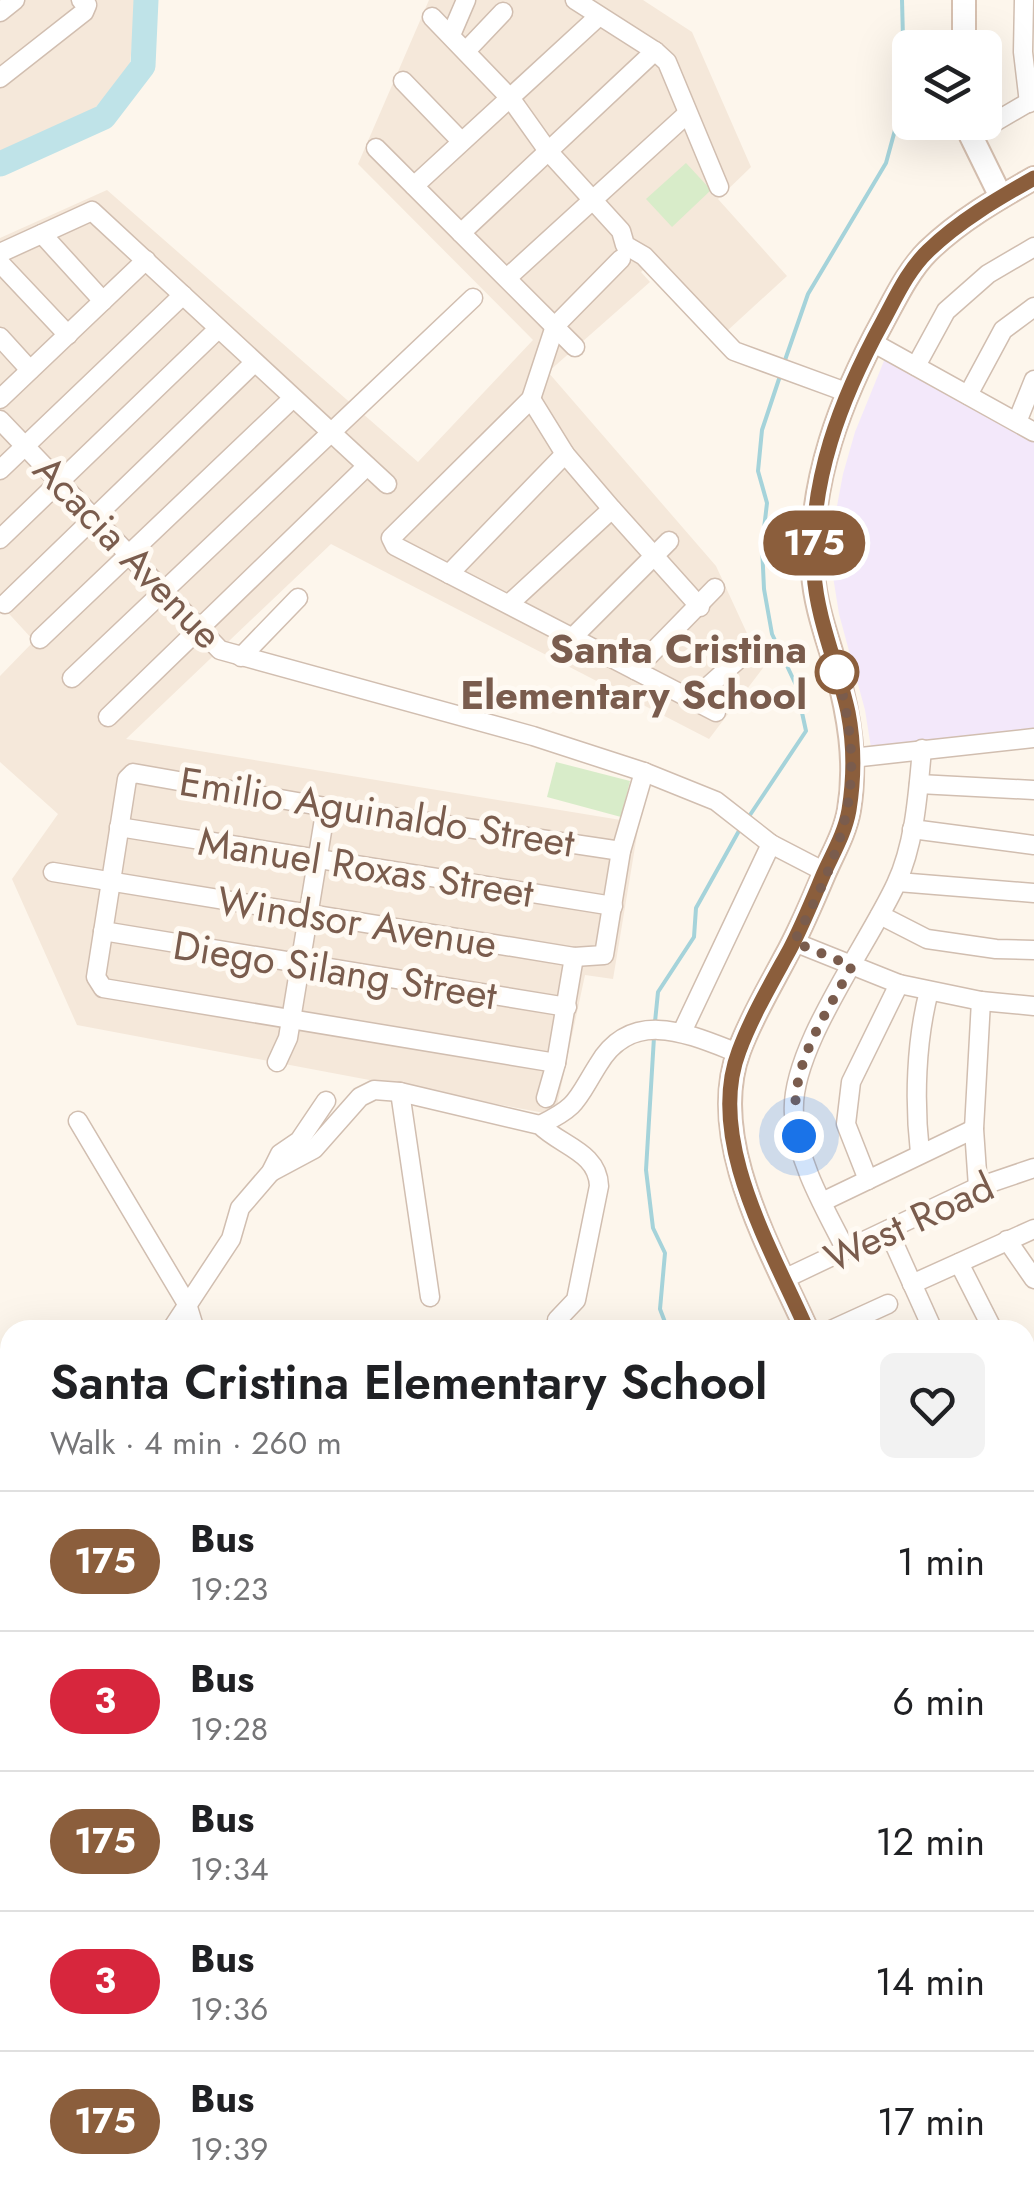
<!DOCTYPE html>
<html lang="en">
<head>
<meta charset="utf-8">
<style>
	body { margin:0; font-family:Jost,sans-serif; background:#f2f2f2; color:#202124; height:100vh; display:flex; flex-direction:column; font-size:38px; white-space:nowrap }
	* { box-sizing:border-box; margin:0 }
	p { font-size:32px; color:#757577 }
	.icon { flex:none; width:55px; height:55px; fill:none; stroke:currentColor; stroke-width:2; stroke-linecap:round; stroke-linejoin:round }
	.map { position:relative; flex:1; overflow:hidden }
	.panel { position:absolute; left:0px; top:1320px; width:1035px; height:890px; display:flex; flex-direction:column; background:#fff; border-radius:30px 30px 0 0; box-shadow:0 10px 40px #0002 }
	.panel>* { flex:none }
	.badge { padding:0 20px; border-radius:32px; font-size:35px; line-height:65px }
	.fabs { position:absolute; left:892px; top:30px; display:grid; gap:20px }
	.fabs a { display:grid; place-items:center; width:110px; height:110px; border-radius:15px; background:#fff; box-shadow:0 10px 40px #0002; font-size:50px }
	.you { position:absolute; width:50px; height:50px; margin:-25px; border:8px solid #fff; border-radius:50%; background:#1a73e8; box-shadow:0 0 0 15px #1a73e833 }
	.map>.badge { position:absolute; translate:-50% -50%; box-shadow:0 0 0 5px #fff }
	.round { display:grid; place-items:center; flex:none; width:105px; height:105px; border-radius:15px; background:#f2f2f2 }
	.headline { display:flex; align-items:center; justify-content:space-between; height:170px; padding:0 50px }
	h1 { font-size:48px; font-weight:600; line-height:75px }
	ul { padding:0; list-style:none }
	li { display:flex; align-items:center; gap:30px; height:140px; padding:0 50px; border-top:2px solid #e0e0e0 }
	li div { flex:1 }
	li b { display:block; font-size:38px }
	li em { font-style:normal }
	li .badge { min-width:110px; font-weight:700; text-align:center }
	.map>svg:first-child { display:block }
	.residential { fill:#f5e8da }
	.education { fill:#f3e8fa }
	.pitch { fill:#d8ecc9 }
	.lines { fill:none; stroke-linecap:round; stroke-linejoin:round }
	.stream { stroke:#a5d3da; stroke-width:4 }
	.river { stroke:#bfe3e8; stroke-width:25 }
	.street-casing { stroke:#d1beb0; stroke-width:21 }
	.secondary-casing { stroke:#d6c0b0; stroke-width:26 }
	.street { stroke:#fff; stroke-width:18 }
	.secondary { stroke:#fff; stroke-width:22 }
	.line-casing { stroke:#fff; stroke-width:22 }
	.line { stroke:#8b5e3c; stroke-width:15 }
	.walk { stroke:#7a5c4d; stroke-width:10; stroke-dasharray:0 18 }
	.stop-dot { fill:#fff; stroke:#8b5e3c; stroke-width:5 }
	.labels { text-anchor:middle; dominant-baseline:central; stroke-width:10; stroke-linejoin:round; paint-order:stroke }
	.street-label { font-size:40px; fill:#7a5c4d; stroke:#fffaf3 }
	.stop-label { font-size:40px; font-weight:bold; fill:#7a5c4d; stroke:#fffaf3; text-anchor:end }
</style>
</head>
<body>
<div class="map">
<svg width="1034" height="2210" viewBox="0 0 1034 2210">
	<rect width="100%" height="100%" fill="#fdf6ec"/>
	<g class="residential">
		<polygon points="0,0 137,0 129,71 91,112 0,155"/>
		<polygon points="429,0 643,0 692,32 751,167 718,199 787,276 727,331 658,256 641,272 650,282 548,372 716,566 763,668 709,739 331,544 126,739 639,823 613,979 585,975 555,1115 77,1025 12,879 58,814 0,762 0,676 34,641 0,604 0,238 107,190 418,462 533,340 358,164"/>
		<polygon points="172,2200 294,2200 320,2210 172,2210"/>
	</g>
	<polygon class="education" points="886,356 1034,441 1034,734 872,754 865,710 839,614 832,570 834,522 843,474 855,432"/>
	<g class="pitch">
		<polygon points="686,163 711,190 672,227 646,199"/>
		<polygon points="556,762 630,781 621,817 547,797"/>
	</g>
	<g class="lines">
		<g class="stream">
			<polyline points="784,363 808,294 886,163 898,119 904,78 902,0"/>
			<polyline points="748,818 806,731 796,685 772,634 764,589 762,546 767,503 758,471 762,430 780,376"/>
			<polyline points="655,1022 658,992 694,937 696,908 740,829"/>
			<polyline points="654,1037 646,1170 653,1228 665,1253 660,1309 668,1330"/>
			<polyline points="163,2200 164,2210"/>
		</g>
		<polyline class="river" points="0,164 104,117 143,66 146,0"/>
		<defs>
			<g id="street">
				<polyline points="575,0 655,51 667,62 719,187"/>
				<polyline points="1024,0 1023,52 1029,103"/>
				<polyline points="0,12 15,0"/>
				<polyline points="432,17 511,99 548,151 621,231 625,245 644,256 734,351 846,392"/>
				<polyline points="451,35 466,0"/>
				<polyline points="466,51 503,12"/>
				<polyline points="0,78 84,12 87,5 81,0"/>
				<polyline points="403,81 461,141"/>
				<polyline points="971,136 1034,99"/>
				<polyline points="376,148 575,347"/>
				<polyline points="414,186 599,16"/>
				<polyline points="461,233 655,51"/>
				<polyline points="42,234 103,301"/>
				<polyline points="0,253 92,211 387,484"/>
				<polyline points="621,259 555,326 531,399 391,538 395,546 716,712"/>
				<polyline points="0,263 68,335"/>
				<polyline points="507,278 687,114"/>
				<polyline points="0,337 30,370"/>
				<polyline points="872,342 1034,432"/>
				<polyline points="916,366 946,311 988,274 1034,247"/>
				<polyline points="968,395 1003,330 1034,307"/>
				<polyline points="0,399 146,260"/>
				<polyline points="531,399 565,454"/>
				<polyline points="0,420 220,650 533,736 644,772 716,801 771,844 825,872"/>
				<polyline points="1017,422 1034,380"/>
				<polyline points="0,470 183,295"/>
				<polyline points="0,539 218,329"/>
				<polyline points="449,574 565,454 612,509"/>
				<polyline points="5,604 254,363"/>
				<polyline points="509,604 612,509 700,607"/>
				<polyline points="40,639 293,398"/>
				<polyline points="571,639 669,541"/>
				<polyline points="241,657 298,598"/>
				<polyline points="635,670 715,588"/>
				<polyline points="72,678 473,298"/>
				<polyline points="695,698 750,649"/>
				<polyline points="108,717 367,466"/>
				<polyline points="852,758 1034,738"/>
				<polyline points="919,784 1034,790"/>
				<polyline points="119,827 613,906"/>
				<polyline points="912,829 1034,845"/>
				<polyline points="53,872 574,957 604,955 621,851 644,772"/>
				<polyline points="898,882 1034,893"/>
				<polyline points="880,915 927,939 996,949 1034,950"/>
				<polyline points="103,931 567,1007"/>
				<polyline points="794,942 899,984 981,1001 1034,1006"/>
				<polyline points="682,1032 771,844"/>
				<polyline points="277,1062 288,1038 326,807"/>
				<polyline points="556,1063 103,988 96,977 127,779 133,773 326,807 621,851"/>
				<polyline points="400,1092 430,1297"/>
				<polyline points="546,1098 556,1063 574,957"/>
				<polyline points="78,1121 187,1304 195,1330"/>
				<path d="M540,1125C579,1106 576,1100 598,1065C632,1007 689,1034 738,1053"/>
				<path d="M920,1153C914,1101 916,1041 929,991"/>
				<path d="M271,1172L314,1149L360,1097L374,1090L400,1092L540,1125C561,1146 598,1152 599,1186L576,1300L557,1320"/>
				<polyline points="868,1180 846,1124 851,1082 899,984"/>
				<polyline points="978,1187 974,1129 981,1001"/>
				<polyline points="822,1202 974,1129"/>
				<polyline points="888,1230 933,1330"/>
				<polyline points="1007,1240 1034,1279"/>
				<path d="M846,1250C825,1209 797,1162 794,1114C789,1050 868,945 896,884C915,843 918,793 922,749"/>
				<polyline points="959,1263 993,1330"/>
				<polyline points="784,1279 978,1187 1034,1168"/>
				<polyline points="912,1284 1034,1229"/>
				<polyline points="171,1330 231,1239 240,1208 271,1172 280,1154 299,1141 326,1101"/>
				<polyline points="831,1330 888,1304"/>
				<polyline points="1025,1380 1034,1384"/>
				<polyline points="1025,1439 1034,1444"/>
				<polyline points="1025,1479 1034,1464"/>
				<polyline points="1025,1501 1034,1505"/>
				<polyline points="0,1603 10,1588"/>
				<polyline points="1025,1649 1034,1655"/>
				<polyline points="1025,1729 1034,1728"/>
				<polyline points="0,1740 10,1746"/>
				<polyline points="1025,1778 1034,1778"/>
				<polyline points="1025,1836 1034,1834"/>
				<polyline points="1025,1939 1034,1944"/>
				<polyline points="0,1953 10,1935"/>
				<polyline points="980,2200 1025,2210"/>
				<polyline points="101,2210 107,2200"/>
				<polyline points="757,2210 761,2200"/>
				<polyline points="847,2210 850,2200"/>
			</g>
			<g id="secondary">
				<polyline points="964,48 964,0"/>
				<polyline points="968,122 971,136 1001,197"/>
				<path d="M807,1330C771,1250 706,1139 739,1051C751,1018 770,987 786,956C801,929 812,902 824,874C833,853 845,833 849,810C857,762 849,715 836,668C827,637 815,605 813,573C808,482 841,398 883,321C896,297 909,270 928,251C959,221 997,199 1034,178"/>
				<polyline points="1025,1570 1034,1576"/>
				<polyline points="0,2132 10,2147"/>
				<polyline points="0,2190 10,2210"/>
				<polyline points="37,2200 42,2210"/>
			</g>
		</defs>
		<use href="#street" class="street-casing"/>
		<use href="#secondary" class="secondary-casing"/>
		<use href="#street" class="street"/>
		<use href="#secondary" class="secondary"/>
	</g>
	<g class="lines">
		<defs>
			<path id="line" d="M807,1330C772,1250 705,1139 739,1051C752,1016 772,982 790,949C803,924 813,899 824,873C833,853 845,833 849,810C854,779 854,743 848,712C838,666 817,620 814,573C808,482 841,398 883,321C896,297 908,270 928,251C959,221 997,199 1034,178"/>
		</defs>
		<use href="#line" class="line-casing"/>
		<use href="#line" class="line"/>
		<path class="walk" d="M799,1136C783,1074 823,1020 852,966L794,942C846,843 868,783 837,672"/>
	</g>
	<circle class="stop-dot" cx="837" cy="672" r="20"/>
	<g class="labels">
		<g class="street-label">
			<text transform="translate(128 552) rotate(46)">Acacia Avenue</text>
			<text transform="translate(377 812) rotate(9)">Emilio Aguinaldo Street</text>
			<text transform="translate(366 867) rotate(9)">Manuel Roxas Street</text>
			<text transform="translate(357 922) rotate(9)">Windsor Avenue</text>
			<text transform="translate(335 970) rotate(9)">Diego Silang Street</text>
			<text transform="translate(909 1222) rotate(-25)">West Road</text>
		</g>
		<g class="stop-label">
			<text x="807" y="649">Santa Cristina<tspan x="807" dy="46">Elementary School</tspan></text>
		</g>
	</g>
</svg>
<div class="fabs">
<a><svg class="icon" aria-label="layers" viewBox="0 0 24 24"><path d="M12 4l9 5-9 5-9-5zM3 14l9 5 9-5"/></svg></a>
</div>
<div class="you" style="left:799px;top:1136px"></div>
<b class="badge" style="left:814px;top:543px;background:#8b5e3c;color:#fff">175</b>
<section class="panel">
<div class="headline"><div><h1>Santa Cristina Elementary School</h1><p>Walk · 4 min · 260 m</p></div><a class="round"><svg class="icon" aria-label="heart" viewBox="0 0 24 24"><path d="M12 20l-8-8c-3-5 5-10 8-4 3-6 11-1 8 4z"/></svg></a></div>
<ul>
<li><span class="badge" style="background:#8b5e3c;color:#fff">175</span><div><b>Bus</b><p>19:23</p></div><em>1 min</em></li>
<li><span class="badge" style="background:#d7263d;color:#fff">3</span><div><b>Bus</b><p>19:28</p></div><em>6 min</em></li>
<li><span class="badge" style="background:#8b5e3c;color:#fff">175</span><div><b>Bus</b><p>19:34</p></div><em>12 min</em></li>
<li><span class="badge" style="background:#d7263d;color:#fff">3</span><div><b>Bus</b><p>19:36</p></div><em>14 min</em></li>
<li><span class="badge" style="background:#8b5e3c;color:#fff">175</span><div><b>Bus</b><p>19:39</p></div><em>17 min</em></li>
</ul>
</section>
</div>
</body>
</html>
